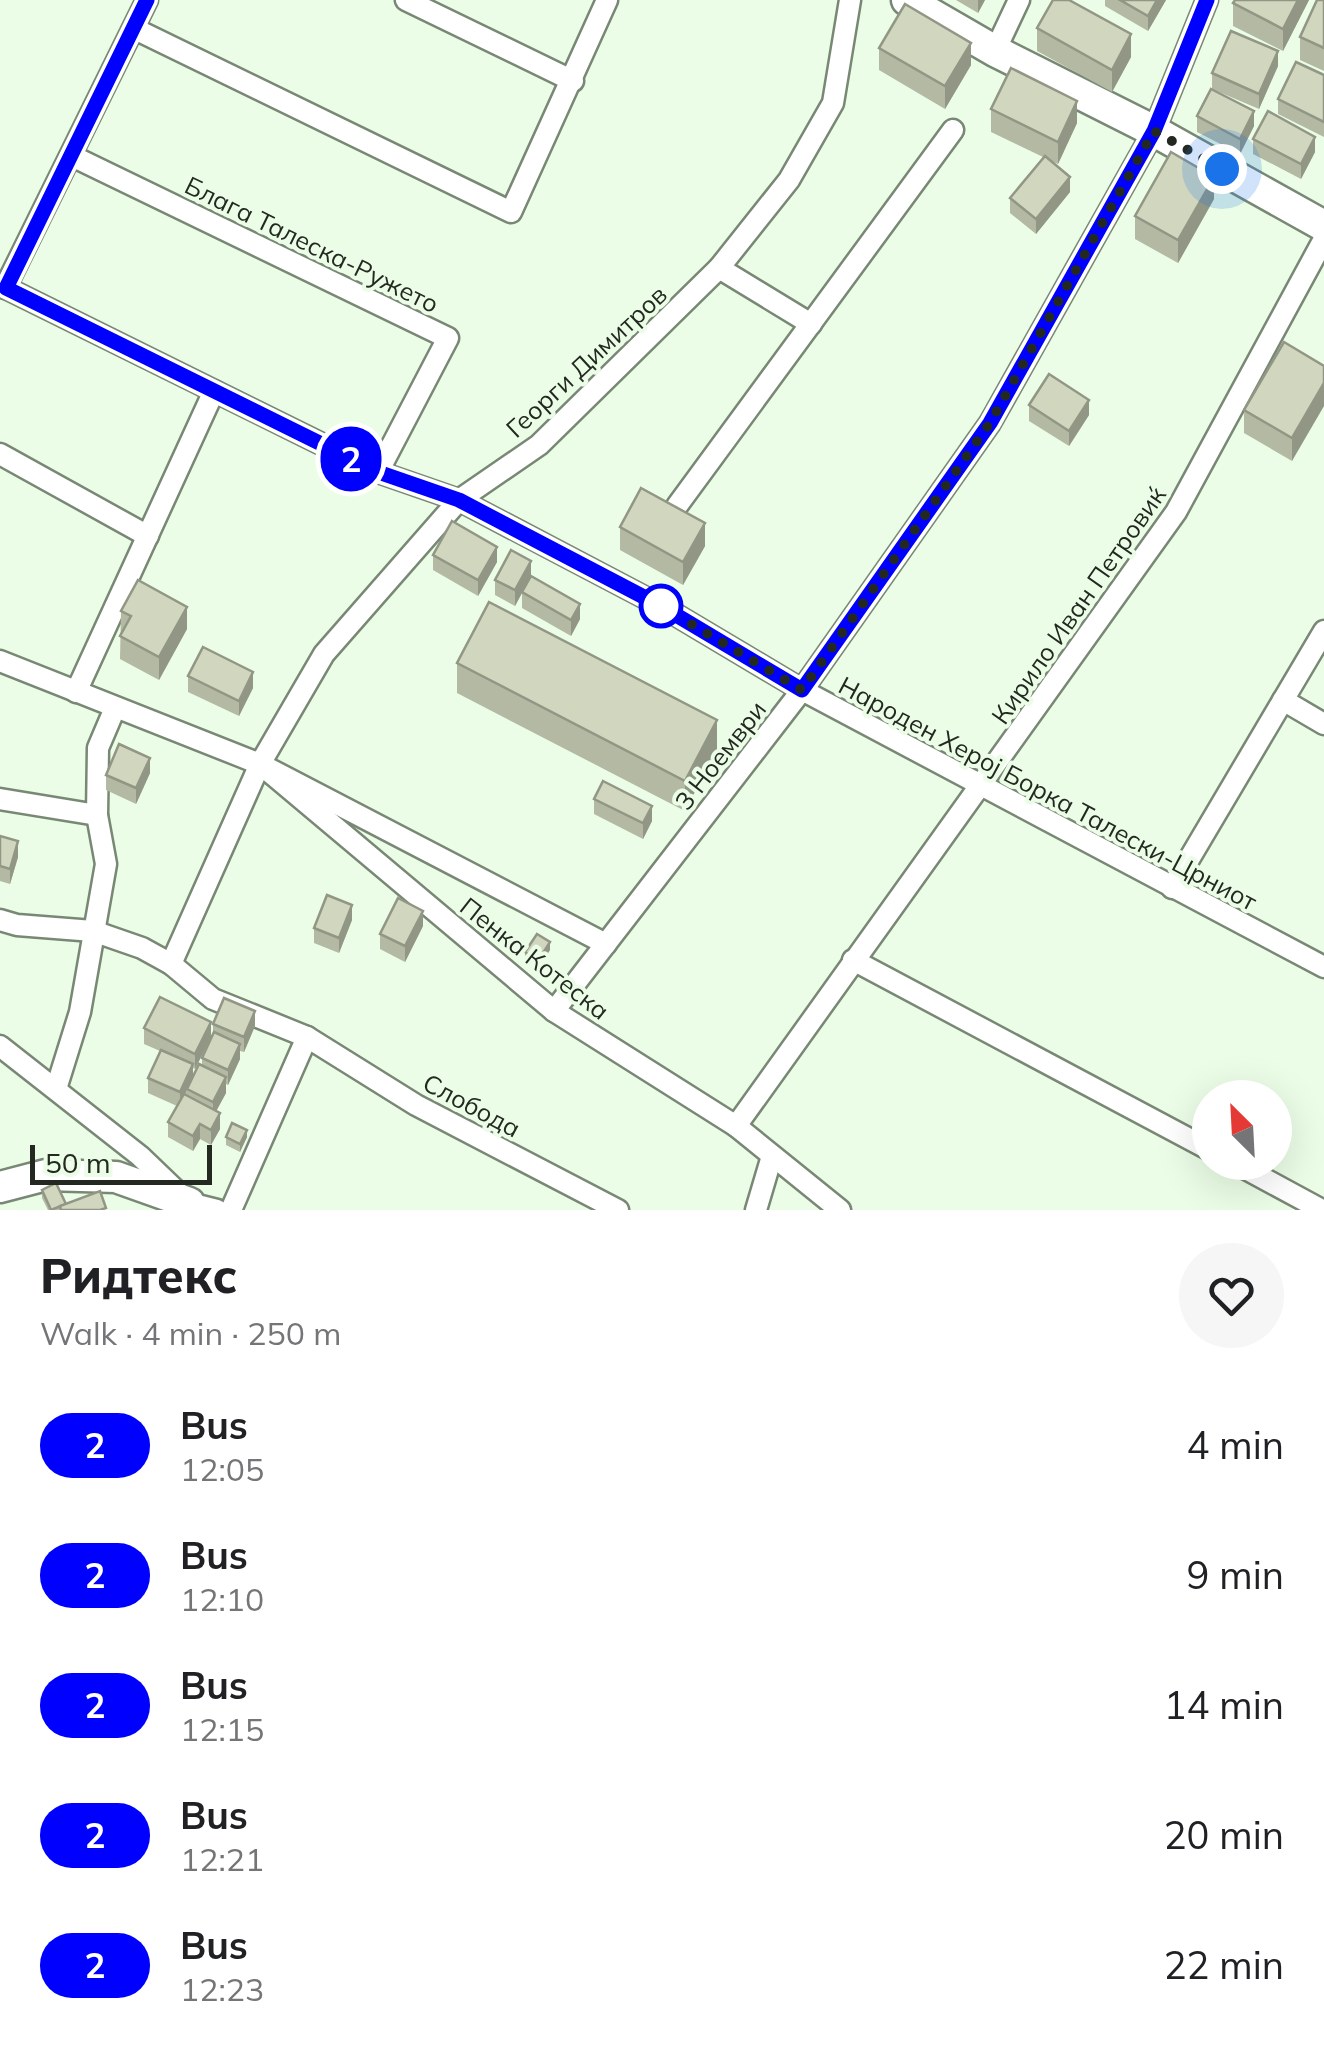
<!DOCTYPE html>
<html lang="en">
<head>
<meta charset="utf-8">
<style>
	body { margin:0; font-family:Mulish,sans-serif; background:#f6f6f6; color:#202124; height:100vh; display:flex; flex-direction:column; font-size:38px; white-space:nowrap }
	* { box-sizing:border-box; margin:0 }
	p { font-size:32px; color:#757577 }
	.icon { flex:none; width:55px; height:55px; fill:none; stroke:currentColor; stroke-width:2; stroke-linecap:round; stroke-linejoin:round }
	.map { position:relative; height:1210px; overflow:hidden }
	.panel { display:flex; flex-direction:column; background:#fff; flex:1 }
	.panel>* { flex:none }
	.badge { padding:0 20px; border-radius:32px; font-size:35px; line-height:65px }
	.needle { width:65px; rotate:336deg }
	.buttons { position:absolute; left:1192px; top:1080px; display:grid; gap:20px }
	.buttons a { display:grid; place-items:center; width:100px; height:100px; border-radius:50%; background:#fff; box-shadow:0 10px 40px #0002; font-size:50px }
	.scale { position:absolute; left:30px; bottom:25px; width:182px; box-sizing:border-box; padding-left:10px; border:5px solid #232921; border-top:0; font-size:28px; line-height:35px; white-space:nowrap; color:#232921; -webkit-text-stroke:8px #ebfde7; paint-order:stroke }
	.you { position:absolute; width:50px; height:50px; margin:-25px; border:8px solid #fff; border-radius:50%; background:#1a73e8; box-shadow:0 0 0 15px #1a73e833 }
	.map>.badge { position:absolute; translate:-50% -50%; box-shadow:0 0 0 5px #fff }
	.round { display:grid; place-items:center; flex:none; width:105px; height:105px; border-radius:52px; background:#f6f6f6 }
	.headline { display:flex; align-items:center; justify-content:space-between; height:170px; padding:0 40px }
	h1 { font-size:48px; font-weight:800; line-height:75px }
	ul { padding:0; list-style:none }
	li { display:flex; align-items:center; gap:30px; height:130px; padding:0 40px }
	li div { flex:1 }
	li b { display:block; font-size:38px }
	li em { font-style:normal }
	li .badge { min-width:110px; font-weight:700; text-align:center }
	.map>svg:first-child { display:block }
	.lines { fill:none; stroke-linecap:round; stroke-linejoin:round }
	.street-casing { stroke:#788874; stroke-width:25 }
	.secondary-casing { stroke:#788874; stroke-width:35 }
	.street { stroke:#fff; stroke-width:20 }
	.secondary { stroke:#fff; stroke-width:30 }
	.wall { fill:#b3b9a3 }
	.shaded-wall { fill:#929685 }
	.building { fill:#d0d7be; stroke:#929685; stroke-width:2.5 }
	.line-casing { stroke:#fff; stroke-width:22 }
	.line { stroke:#00f; stroke-width:15 }
	.walk { stroke:#232921; stroke-width:10; stroke-dasharray:0 18 }
	.stop-dot { fill:#fff; stroke:#00f; stroke-width:5 }
	.labels { text-anchor:middle; dominant-baseline:central; stroke-width:8; stroke-linejoin:round; paint-order:stroke }
	.street-label { font-size:25px; fill:#232921; stroke:#ebfde7 }
</style>
</head>
<body>
<div class="map">
<svg width="1324" height="1210" viewBox="0 0 1324 1210">
	<rect width="100%" height="100%" fill="#ebfde7"/>
	<g class="lines">
		<defs>
			<g id="street">
				<polyline points="406,0 573,81"/>
				<polyline points="135,29 511,212 607,0"/>
				<polyline points="995,51 1019,0"/>
				<polyline points="72,156 448,338 378,472"/>
				<polyline points="719,268 811,324"/>
				<polyline points="0,285 378,472 459,500 661,606 802,690 1324,967"/>
				<polyline points="5,288 147,0"/>
				<polyline points="0,454 148,536"/>
				<polyline points="677,506 953,130"/>
				<polyline points="0,661 260,764 606,944"/>
				<polyline points="76,692 214,391"/>
				<polyline points="1283,700 1324,724"/>
				<polyline points="260,764 554,1011 736,1126 840,1210"/>
				<polyline points="0,799 97,815"/>
				<polyline points="1172,888 1324,631"/>
				<polyline points="0,920 17,925 93,931 142,948 171,964 213,999 307,1037 416,1105 618,1210"/>
				<polyline points="853,960 1210,1150"/>
				<polyline points="171,964 260,764 324,654 459,500 539,445 719,268 789,180 833,103 850,0"/>
				<polyline points="554,1011 802,690 990,423 1154,131 1207,0"/>
				<polyline points="0,1046 140,1156 189,1203 217,1210"/>
				<polyline points="56,1089 80,1012 106,864 97,815 98,748 115,708"/>
				<polyline points="736,1126 1176,512 1324,239"/>
				<polyline points="1233,1162 1322,1210"/>
				<polyline points="231,1210 307,1037"/>
				<polyline points="756,1210 772,1156"/>
			</g>
			<g id="secondary">
				<polyline points="907,0 995,51 1154,131 1324,226"/>
				<polyline points="0,1187 46,1175 116,1177 189,1203 190,1210"/>
			</g>
		</defs>
		<use href="#street" class="street-casing"/>
		<use href="#secondary" class="secondary-casing"/>
		<use href="#street" class="street"/>
		<use href="#secondary" class="secondary"/>
	</g>
	<g class="wall">
		<polygon points="956,0 985,0 978,13"/>
		<polygon points="1105,0 1166,0 1148,31 1105,6"/>
		<polygon points="1309,0 1283,51 1233,26 1233,3"/>
		<polygon points="1324,0 1324,71 1300,60 1300,37"/>
		<polygon points="1037,28 1131,57 1112,92 1037,51"/>
		<polygon points="879,48 971,65 945,109 879,70"/>
		<polygon points="1278,66 1259,109 1212,89 1212,73"/>
		<polygon points="1324,75 1324,137 1278,114 1278,99"/>
		<polygon points="991,109 1077,123 1058,164 1051,161 1070,192 1036,234 1010,213 1010,198 1043,157 991,132"/>
		<polygon points="1197,116 1254,126 1240,154 1197,132"/>
		<polygon points="1253,139 1315,152 1301,179 1253,154"/>
		<polygon points="1214,199 1178,263 1135,239 1135,216"/>
		<polygon points="1324,366 1292,461 1244,433 1244,410"/>
		<polygon points="1029,405 1089,415 1069,446 1029,421"/>
		<polygon points="620,527 705,546 683,585 620,550"/>
		<polygon points="433,555 497,562 478,596 433,570"/>
		<polygon points="531,576 580,619 571,636 522,608 522,593 515,606 495,595 495,580"/>
		<polygon points="121,611 187,629 159,680 120,659"/>
		<polygon points="457,663 717,749 685,811 457,693"/>
		<polygon points="188,676 253,688 239,716 188,692"/>
		<polygon points="150,773 136,804 106,790 106,775"/>
		<polygon points="594,799 652,821 643,839 594,814"/>
		<polygon points="0,836 18,857 10,884 0,881"/>
		<polygon points="352,920 339,953 314,943 314,928"/>
		<polygon points="423,926 405,962 380,949 380,934"/>
		<polygon points="550,950 538,968 525,960 525,952"/>
		<polygon points="213,1024 255,1026 244,1052 240,1051 240,1059 228,1085 226,1084 226,1093 216,1111 220,1129 211,1145 200,1139 193,1151 168,1137 168,1122 177,1106 148,1093 148,1078 160,1051 144,1044 144,1028 211,1037 195,1069 193,1068 193,1077 202,1066 202,1058 213,1033"/>
		<polygon points="226,1137 247,1137 240,1152 226,1145"/>
		<polygon points="42,1190 66,1204 106,1210 48,1210 42,1198"/>
	</g>
	<g class="shaded-wall">
		<polygon points="978,0 985,0 978,13"/>
		<polygon points="1157,0 1166,0 1148,31 1148,16"/>
		<polygon points="1298,0 1309,0 1283,51 1283,29"/>
		<polygon points="1131,34 1131,57 1112,92 1112,70"/>
		<polygon points="971,43 971,65 945,109 945,86"/>
		<polygon points="1278,51 1278,66 1259,109 1259,94"/>
		<polygon points="1077,101 1077,123 1058,164 1058,142"/>
		<polygon points="1254,111 1254,126 1240,154 1240,139"/>
		<polygon points="1315,137 1315,152 1301,179 1301,164"/>
		<polygon points="1070,177 1070,192 1036,234 1036,219"/>
		<polygon points="1214,177 1214,199 1178,263 1178,240"/>
		<polygon points="1324,383 1324,406 1292,461 1292,438"/>
		<polygon points="1089,400 1089,415 1069,446 1069,431"/>
		<polygon points="705,523 705,546 683,585 683,562"/>
		<polygon points="497,547 497,562 478,596 478,580"/>
		<polygon points="531,561 531,576 515,606 515,590"/>
		<polygon points="580,604 580,619 571,636 571,620"/>
		<polygon points="187,607 187,629 159,680 159,657"/>
		<polygon points="253,672 253,688 239,716 239,701"/>
		<polygon points="717,720 717,749 685,811 685,781"/>
		<polygon points="150,758 150,773 136,804 136,788"/>
		<polygon points="652,806 652,821 643,839 643,823"/>
		<polygon points="18,841 18,857 10,884 10,869"/>
		<polygon points="352,905 352,920 339,953 339,938"/>
		<polygon points="423,911 423,926 405,962 405,946"/>
		<polygon points="550,942 550,950 538,968 538,961"/>
		<polygon points="255,1011 255,1026 244,1052 244,1037"/>
		<polygon points="211,1022 211,1037 195,1069 195,1054"/>
		<polygon points="240,1044 240,1059 228,1085 228,1070"/>
		<polygon points="193,1064 193,1079 187,1089 180,1107 180,1092"/>
		<polygon points="226,1077 226,1093 213,1117 213,1102"/>
		<polygon points="220,1113 220,1129 211,1145 211,1130"/>
		<polygon points="200,1124 200,1139 193,1151 193,1136"/>
		<polygon points="247,1130 247,1137 240,1152 240,1144"/>
	</g>
	<g class="building">
		<polygon points="1053,0 1069,0 1131,34 1112,70 1037,28"/>
		<polygon points="1120,0 1157,0 1148,16"/>
		<polygon points="1235,0 1298,0 1283,29 1233,3"/>
		<polygon points="1317,0 1324,0 1324,48 1300,37"/>
		<polygon points="905,4 971,43 945,86 879,48"/>
		<polygon points="1231,31 1278,51 1259,94 1212,73"/>
		<polygon points="1296,62 1324,75 1324,122 1278,99"/>
		<polygon points="1011,68 1077,101 1058,142 991,109"/>
		<polygon points="1211,89 1254,111 1240,139 1197,116"/>
		<polygon points="1268,111 1315,137 1301,164 1253,139"/>
		<polygon points="1171,152 1214,177 1178,240 1135,216"/>
		<polygon points="1045,156 1070,177 1036,219 1010,198"/>
		<polygon points="1284,342 1324,366 1324,383 1292,438 1244,410"/>
		<polygon points="1049,374 1089,400 1069,431 1029,405"/>
		<polygon points="641,488 705,523 683,562 620,527"/>
		<polygon points="452,521 497,547 478,580 433,555"/>
		<polygon points="511,550 531,561 515,590 495,580"/>
		<polygon points="531,576 580,604 571,620 522,592"/>
		<polygon points="138,580 187,607 159,657 120,636 131,616 121,611"/>
		<polygon points="489,602 717,720 685,781 457,663"/>
		<polygon points="203,647 253,672 239,701 188,676"/>
		<polygon points="119,744 150,758 136,788 106,775"/>
		<polygon points="603,781 652,806 643,823 594,799"/>
		<polygon points="0,836 18,841 10,869 0,866"/>
		<polygon points="327,895 352,905 339,938 314,928"/>
		<polygon points="398,898 423,911 405,946 380,934"/>
		<polygon points="537,934 550,942 538,961 525,952"/>
		<polygon points="160,997 211,1022 195,1054 144,1028"/>
		<polygon points="224,998 255,1011 244,1037 213,1024"/>
		<polygon points="214,1032 240,1044 228,1070 202,1058"/>
		<polygon points="161,1050 193,1064 180,1092 148,1078"/>
		<polygon points="199,1064 226,1077 213,1102 187,1089"/>
		<polygon points="184,1094 220,1113 211,1130 200,1124 193,1136 168,1122"/>
		<polygon points="232,1123 247,1130 240,1144 226,1137"/>
		<polygon points="56,1183 66,1204 51,1210 42,1190"/>
		<polygon points="100,1191 106,1208 100,1210 61,1210 60,1206"/>
	</g>
	<g class="lines">
		<defs>
			<polyline id="line" points="147,0 6,288 378,472 459,500 661,606 802,690 990,423 1154,131 1207,0"/>
		</defs>
		<use href="#line" class="line-casing"/>
		<use href="#line" class="line"/>
		<polyline class="walk" points="661,606 802,690 990,423 1154,131 1222,169"/>
	</g>
	<circle class="stop-dot" cx="661" cy="606" r="20"/>
	<g class="labels">
		<g class="street-label">
			<text transform="translate(312 244) rotate(26)">Блага Талеска-Ружето</text>
			<text transform="translate(586 361) rotate(-43)">Георги Димитров</text>
			<text transform="translate(1078 605) rotate(-55)">Кирило Иван Петровиќ</text>
			<text transform="translate(720 755) rotate(-52)">3 Ноември</text>
			<text transform="translate(1048 793) rotate(28)">Народен Херој Борка Талески-Црниот</text>
			<text transform="translate(535 958) rotate(38)">Пенка Котеска</text>
			<text transform="translate(472 1105) rotate(28)">Слобода</text>
		</g>
	</g>
</svg>
<div class="buttons">
<a><svg class="needle" viewBox="-14 -14 28 28"><path d="M0-13l5 13h-10z" fill="#e53935"/><path d="M0 13l5-13h-10z" fill="#757577"/></svg></a>
</div>
<div class="scale">50 m</div>
<div class="you" style="left:1222px;top:169px"></div>
<b class="badge" style="left:351px;top:459px;background:#00f;color:#fff">2</b>
</div>
<section class="panel">
<div class="headline"><div><h1>Ридтекс</h1><p>Walk · 4 min · 250 m</p></div><a class="round"><svg class="icon" aria-label="heart" viewBox="0 0 24 24"><path d="M12 20l-8-8c-3-5 5-10 8-4 3-6 11-1 8 4z"/></svg></a></div>
<ul>
<li><span class="badge" style="background:#00f;color:#fff">2</span><div><b>Bus</b><p>12:05</p></div><em>4 min</em></li>
<li><span class="badge" style="background:#00f;color:#fff">2</span><div><b>Bus</b><p>12:10</p></div><em>9 min</em></li>
<li><span class="badge" style="background:#00f;color:#fff">2</span><div><b>Bus</b><p>12:15</p></div><em>14 min</em></li>
<li><span class="badge" style="background:#00f;color:#fff">2</span><div><b>Bus</b><p>12:21</p></div><em>20 min</em></li>
<li><span class="badge" style="background:#00f;color:#fff">2</span><div><b>Bus</b><p>12:23</p></div><em>22 min</em></li>
</ul>
</section>
</body>
</html>
